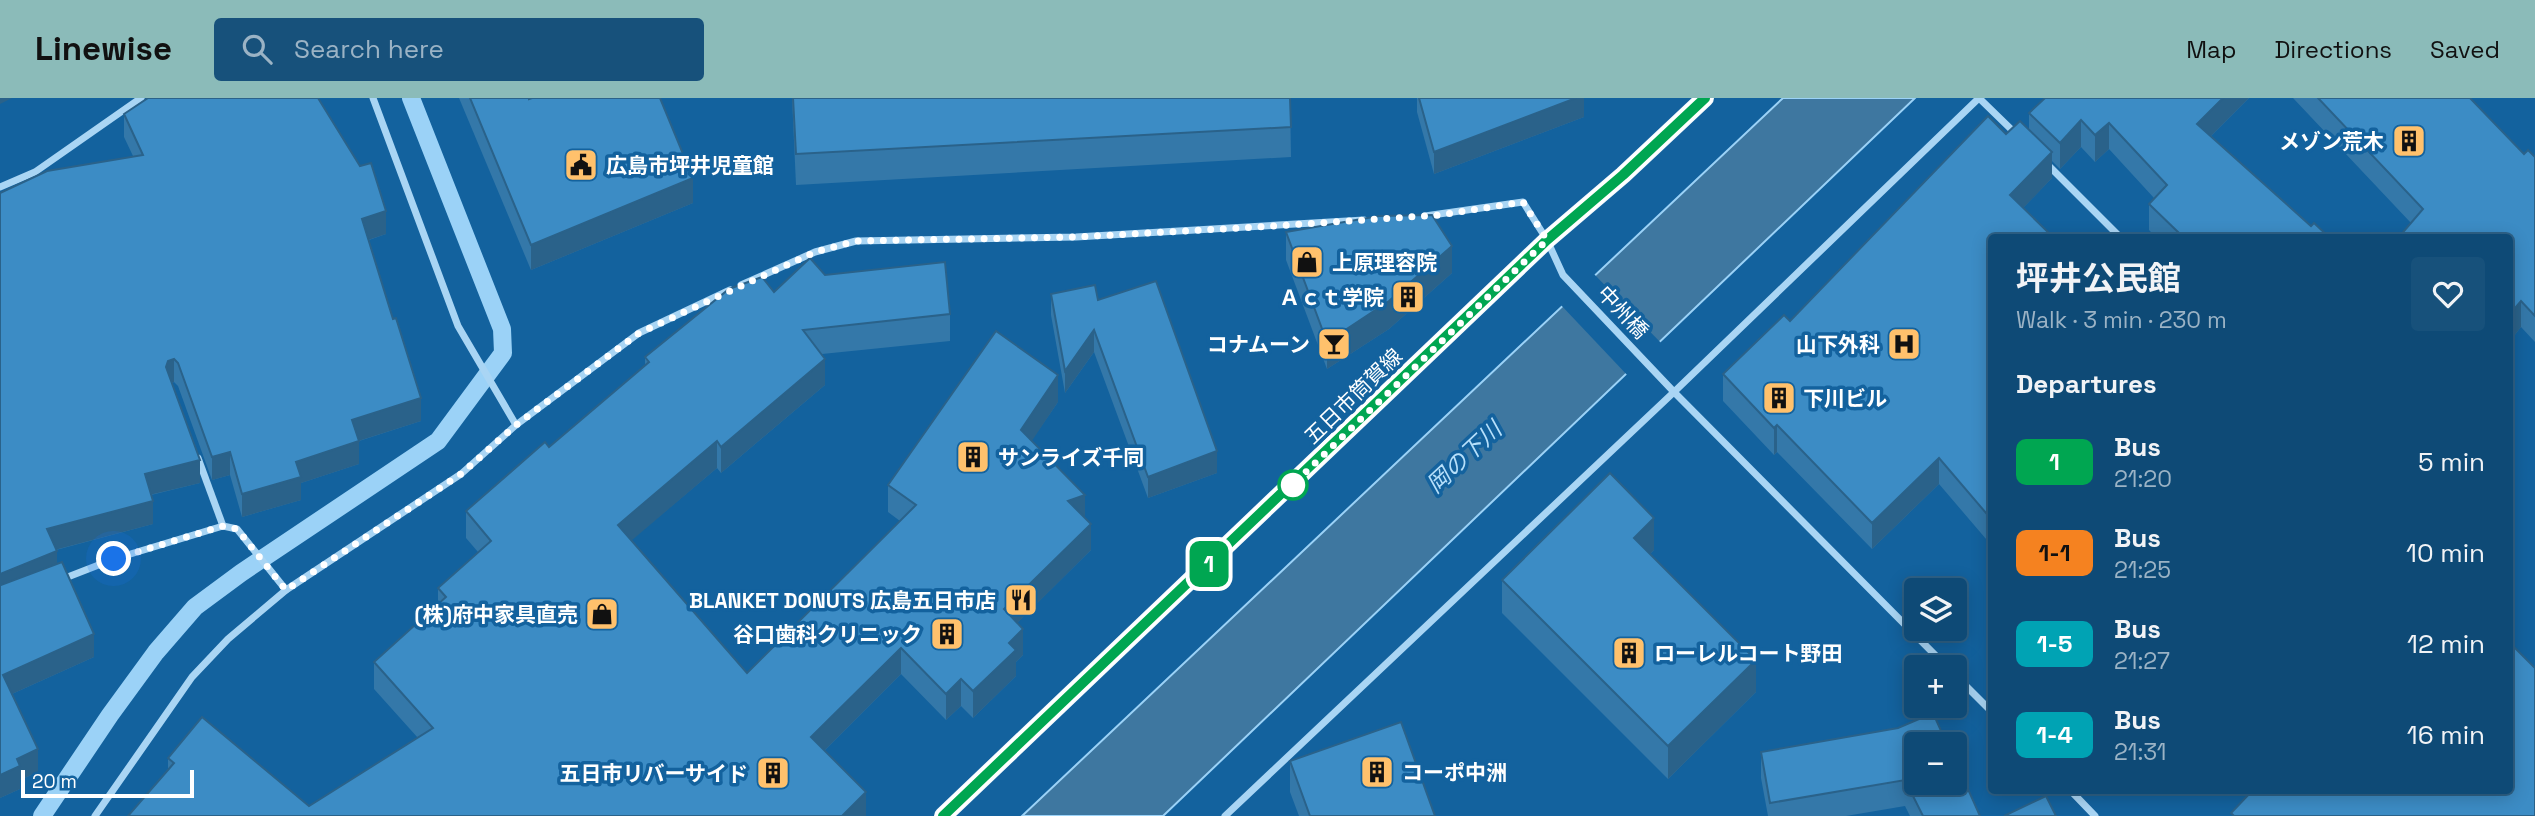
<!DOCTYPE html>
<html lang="en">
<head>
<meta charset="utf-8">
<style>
	body { margin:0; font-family:"Space Grotesk","Noto Sans JP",sans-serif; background:#17517b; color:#f1f3f6; height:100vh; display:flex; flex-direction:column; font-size:26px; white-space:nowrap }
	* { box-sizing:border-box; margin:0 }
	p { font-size:23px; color:#9bb3c5 }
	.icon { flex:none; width:38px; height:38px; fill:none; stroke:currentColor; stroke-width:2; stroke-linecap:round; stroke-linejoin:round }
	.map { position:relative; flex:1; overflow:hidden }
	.panel { position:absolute; left:1988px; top:136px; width:525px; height:560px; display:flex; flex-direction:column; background:#0e4a76; border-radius:7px; box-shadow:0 4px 18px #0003,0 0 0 2px #2e6288 }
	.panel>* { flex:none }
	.badge { padding:0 14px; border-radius:10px; font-size:24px; line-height:46px }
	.buttons { position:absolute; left:1904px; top:480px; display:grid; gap:14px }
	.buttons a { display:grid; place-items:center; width:63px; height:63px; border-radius:7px; background:#0e4a76; box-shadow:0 4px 18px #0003,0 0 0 2px #2e6288; font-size:35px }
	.scale { position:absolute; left:21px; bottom:18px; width:173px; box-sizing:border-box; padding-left:7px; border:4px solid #fff; border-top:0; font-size:19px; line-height:24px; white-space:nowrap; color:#fff; -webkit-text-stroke:5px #13629e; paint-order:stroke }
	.you { position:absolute; width:35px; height:35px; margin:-18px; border:5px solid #fff; border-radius:50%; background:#1a73e8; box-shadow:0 0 0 10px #1a73e833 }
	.map>.badge { position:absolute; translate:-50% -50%; box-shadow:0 0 0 4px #fff }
	h2 { padding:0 28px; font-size:26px; line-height:63px }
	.round { display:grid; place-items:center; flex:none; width:74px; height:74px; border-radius:7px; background:#17517b }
	.headline { display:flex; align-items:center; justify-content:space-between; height:119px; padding:0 28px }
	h1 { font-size:33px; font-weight:700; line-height:52px }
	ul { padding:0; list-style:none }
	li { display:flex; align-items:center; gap:21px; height:91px; padding:0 28px }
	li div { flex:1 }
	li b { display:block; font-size:26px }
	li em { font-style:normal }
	li .badge { min-width:77px; font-weight:700; text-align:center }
	header { display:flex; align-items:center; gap:42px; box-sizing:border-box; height:98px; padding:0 35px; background:#8bbbb9; color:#111 }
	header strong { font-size:33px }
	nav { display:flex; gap:38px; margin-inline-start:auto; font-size:24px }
	.search { width:490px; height:63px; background:#17517b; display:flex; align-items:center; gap:18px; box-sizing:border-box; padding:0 24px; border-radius:7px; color:#9bb3c5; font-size:26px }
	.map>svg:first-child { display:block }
	.water { fill:#3e77a0; stroke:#9bd2f7; stroke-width:2 }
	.pier { fill:#13629e }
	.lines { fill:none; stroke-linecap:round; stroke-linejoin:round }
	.stream { stroke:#9bd2f7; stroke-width:18 }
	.street { stroke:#a9d5f4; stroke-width:7 }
	.primary { stroke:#f6fbff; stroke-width:18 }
	.wall { fill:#3478a9 }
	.shaded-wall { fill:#2a628a }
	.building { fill:#3c8cc5; stroke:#2a628a; stroke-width:2 }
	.line-casing { stroke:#fff; stroke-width:16 }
	.line { stroke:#00a651; stroke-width:10 }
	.walk { stroke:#fff; stroke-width:7; stroke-dasharray:0 12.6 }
	.stop-dot { fill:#fff; stroke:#00a651; stroke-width:3.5 }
	.labels { text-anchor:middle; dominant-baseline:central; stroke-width:7; stroke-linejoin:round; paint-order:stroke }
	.poi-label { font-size:21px; font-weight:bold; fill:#fff; stroke:#13629e; text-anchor:end }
	.street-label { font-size:21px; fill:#fff; stroke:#13629e }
	.water-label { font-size:23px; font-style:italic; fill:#b6dffa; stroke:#13629e }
</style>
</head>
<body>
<header>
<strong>Linewise</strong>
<div class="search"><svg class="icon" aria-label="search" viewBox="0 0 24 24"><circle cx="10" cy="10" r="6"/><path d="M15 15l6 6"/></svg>Search here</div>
<nav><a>Map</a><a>Directions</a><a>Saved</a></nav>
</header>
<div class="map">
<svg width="2535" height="718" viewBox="0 0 2535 718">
	<rect width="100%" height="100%" fill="#13629e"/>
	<polygon class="water" points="1783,0 1915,0 1163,718 1022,718"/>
	<polygon class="pier" points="1593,175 1663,247 1629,279 1560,206"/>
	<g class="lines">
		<polyline class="stream" points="42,718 110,617 156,554 195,509 241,475 438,343 503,255 502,231 411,0"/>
		<g class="street">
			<polyline points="373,0 458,228 516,327"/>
			<polyline points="1979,0 2016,36"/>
			<polyline points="2045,64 2121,140"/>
			<polyline points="0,89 35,74 141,0"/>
			<polyline points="1425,118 1523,104 1547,142 1563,177 1674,294 1947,569"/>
			<polyline points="741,187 815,154 856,143 1076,139 1364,122"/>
			<polyline points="198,360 223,428"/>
			<polyline points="60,482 114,461 223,428 237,431 286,492"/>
			<polyline points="1955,577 1992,614"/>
			<polyline points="2071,693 2095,718"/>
			<polyline points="95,718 192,579 228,541 286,492 461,376 516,327 639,235 730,192"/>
			<polyline points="1225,718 1674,294 1979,0"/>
		</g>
		<polyline class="primary" points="943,718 1547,142 1623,77 1705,0"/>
	</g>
	<g class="wall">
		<polygon points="459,0 529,0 693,105 531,172"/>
		<polygon points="792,0 1290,0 1291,59 796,87"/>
		<polygon points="1417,0 1584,0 1584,19 1434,76 1417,14"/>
		<polygon points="2045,0 2249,0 2211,38 2311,128 2330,140 2157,140 2149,132 2149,106 2154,100 2109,51 2095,64 2081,49 2060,71 2052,63 2052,80 2023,110 1992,140 1992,448 1939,386 1872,451 1777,354 1774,357 1723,303 1723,276 1790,223 2006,36 2029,32 2029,15"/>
		<polygon points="2293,0 2470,0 2524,56 2535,59 2535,244 2521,229 2510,243 2510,140 2411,125"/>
		<polygon points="124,16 386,136 369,142 421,323 359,343 359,366 301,385 301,402 242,419 230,377 212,382 178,288 174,284 172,285 200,385 151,397 153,426 56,452 57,466 94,559 12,596 38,674 20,682 20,691 0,700 0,95 133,58 124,39"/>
		<polygon points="1286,134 1452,175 1389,231 1327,271 1286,162"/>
		<polygon points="825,177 950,216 950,243 822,256 825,287 721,375 717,370 631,442 747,575 900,423 888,414 888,387 1058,304 1031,343 1085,419 1091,452 1017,525 1023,557 1016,564 1016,578 973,620 961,608 946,622 901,576 824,653 866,718 128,718 168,671 168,660 309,708 418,640 374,591 374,564 438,506 438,490 478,454 466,440 466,413 549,349 645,268 645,259 774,194"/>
		<polygon points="1051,196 1098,202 1217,375 1148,400 1094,254 1065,295 1051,217"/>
		<polygon points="1654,452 1650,456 1756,594 1668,681 1502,515 1502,482"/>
		<polygon points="1898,630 1980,718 1910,718 1905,708 1846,718 1768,718 1761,680 1761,654"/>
		<polygon points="1290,663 1435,718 1299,718 1290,694"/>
	</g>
	<g class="shaded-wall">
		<polygon points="0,0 12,0 0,6"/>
		<polygon points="1576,0 1584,0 1584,19 1434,76 1434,54"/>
		<polygon points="2223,0 2249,0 2197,52 2197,26"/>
		<polygon points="2081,22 2081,49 2060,71 2060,45"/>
		<polygon points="2109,25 2109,51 2095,64 2095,37"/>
		<polygon points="2052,54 2052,80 2010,124 2010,97"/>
		<polygon points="693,80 693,105 531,172 531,147"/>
		<polygon points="386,113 386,136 362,144 362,121"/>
		<polygon points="1452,148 1452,175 1389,231 1327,271 1327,244"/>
		<polygon points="2521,203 2521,229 2510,243 2510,216"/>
		<polygon points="1094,232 1094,254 1065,295 1065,273"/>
		<polygon points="174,261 174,284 168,286 166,269 168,263"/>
		<polygon points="825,261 825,287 721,375 721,349"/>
		<polygon points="1058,277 1058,304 1021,359 1021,332"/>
		<polygon points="421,300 421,323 352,345 352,322"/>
		<polygon points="1777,327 1777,354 1774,357 1774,330"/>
		<polygon points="359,343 359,366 301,385 301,402 242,419 242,396 296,364"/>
		<polygon points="717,343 717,370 618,454 618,427"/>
		<polygon points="1217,353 1217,375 1148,400 1148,379"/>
		<polygon points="230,354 230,377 212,382 212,359"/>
		<polygon points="1939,360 1939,386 1872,451 1872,425"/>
		<polygon points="200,362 200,385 145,398 145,376"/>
		<polygon points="1085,397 1085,423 1068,403"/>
		<polygon points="153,403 153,426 47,454 47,431"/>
		<polygon points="1654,420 1654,452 1634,472 1634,440"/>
		<polygon points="1091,426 1091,452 1004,538 1004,511"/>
		<polygon points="57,453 57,476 0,499 0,476"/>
		<polygon points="1023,531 1023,557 1016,564 1016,578 973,620 973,593 1009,545"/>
		<polygon points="94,536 94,559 3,600 3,577"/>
		<polygon points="901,550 901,576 811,666 811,639"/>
		<polygon points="1756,562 1756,594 1668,681 1668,648"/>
		<polygon points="961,581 961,608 946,622 946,596"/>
		<polygon points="38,651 38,674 20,682 20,691 0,700 0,677 17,661"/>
		<polygon points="866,694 866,718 842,718"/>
	</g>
	<g class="building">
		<polygon points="148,0 318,0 360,68 371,65 386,113 362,121 393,221 396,220 421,300 352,322 359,343 296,364 301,379 242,396 230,354 212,359 178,265 174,261 168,263 166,269 200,362 145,376 153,403 47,431 57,453 0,476 0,95 47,73 143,57 124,16"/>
		<polygon points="470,0 529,0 529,1 532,0 660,0 693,80 531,147"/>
		<polygon points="793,0 1290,0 1291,29 796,56"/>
		<polygon points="1419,0 1576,0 1434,54"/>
		<polygon points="2045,0 2223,0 2197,26 2311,128 2314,125 2330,140 2180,140 2178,139 2180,136 2149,106 2167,87 2109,25 2095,37 2081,22 2060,45 2029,15"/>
		<polygon points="2318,0 2470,0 2524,56 2528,52 2535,59 2535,218 2521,203 2510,216 2510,140 2398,140 2423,111"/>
		<polygon points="1988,18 2006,36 2020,23 2052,54 2010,97 2054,140 1992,140 1992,422 1939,360 1872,425 1777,327 1774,330 1723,276 1784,217 1790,223"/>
		<polygon points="1432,117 1452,148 1389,203 1327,244 1286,134 1379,118"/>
		<polygon points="810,160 825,177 945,164 950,216 803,232 825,261 721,349 717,343 618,427 747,575 916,407 888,387 996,233 1058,277 1021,332 1085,397 1068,403 1091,426 1004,511 1023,531 1009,545 1016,552 973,593 961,581 946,596 901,550 811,639 866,694 842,718 128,718 174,665 168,660 202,619 309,708 433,630 374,564 446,499 438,490 491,443 466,413 545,344 549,349 649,264 645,259 729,191 762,179 774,194"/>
		<polygon points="1156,183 1217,353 1148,379 1094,232 1065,273 1051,196 1095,187 1098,202"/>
		<polygon points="1610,375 1654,420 1634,440 1756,562 1668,648 1502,482"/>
		<polygon points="62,464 94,536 3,577 38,651 17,661 20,668 0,677 0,487 1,487"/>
		<polygon points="2510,545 2535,570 2535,718 2234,718 2231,715 2252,693 2510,693"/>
		<polygon points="1933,615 1947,646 1916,646 1916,684 1955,684 1955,662 1980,718 1923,718 1905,682 1770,705 1761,654 1898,630"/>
		<polygon points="1401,624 1435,718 1310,718 1290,663"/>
		<polygon points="2046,698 2056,718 2004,718"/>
	</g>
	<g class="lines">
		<defs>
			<polyline id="line" points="943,718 1547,142 1623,77 1705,0"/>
		</defs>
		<use href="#line" class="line-casing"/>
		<use href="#line" class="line"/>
		<polyline class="walk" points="114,461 223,428 237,431 286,492 461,376 516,327 639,235 815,154 856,143 1076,139 1258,129 1440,117 1523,104 1547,142 1283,396 1293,387"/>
	</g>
	<defs>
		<symbol id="building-square" viewBox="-11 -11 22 22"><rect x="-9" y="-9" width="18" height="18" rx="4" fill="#ffc16c" stroke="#13629e"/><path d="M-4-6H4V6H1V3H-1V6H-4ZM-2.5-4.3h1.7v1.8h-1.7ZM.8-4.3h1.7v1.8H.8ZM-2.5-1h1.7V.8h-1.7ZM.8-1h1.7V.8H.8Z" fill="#111"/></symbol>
		<symbol id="civic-square" viewBox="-11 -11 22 22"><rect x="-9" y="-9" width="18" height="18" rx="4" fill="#ffc16c" stroke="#13629e"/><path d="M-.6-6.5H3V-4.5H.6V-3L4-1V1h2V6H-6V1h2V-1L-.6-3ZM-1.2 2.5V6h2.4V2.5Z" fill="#111"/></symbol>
		<symbol id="shop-square" viewBox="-11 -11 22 22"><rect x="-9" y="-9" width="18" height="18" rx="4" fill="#ffc16c" stroke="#13629e"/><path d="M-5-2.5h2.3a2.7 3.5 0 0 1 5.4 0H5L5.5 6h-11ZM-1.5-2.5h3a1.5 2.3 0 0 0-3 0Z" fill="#111"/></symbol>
		<symbol id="bar-square" viewBox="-11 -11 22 22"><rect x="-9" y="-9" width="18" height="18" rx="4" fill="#ffc16c" stroke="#13629e"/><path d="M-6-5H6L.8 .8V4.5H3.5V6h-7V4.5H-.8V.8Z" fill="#111"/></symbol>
		<symbol id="hospital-square" viewBox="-11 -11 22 22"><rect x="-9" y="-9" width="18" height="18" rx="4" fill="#ffc16c" stroke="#13629e"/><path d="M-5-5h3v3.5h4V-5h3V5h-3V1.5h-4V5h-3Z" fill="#111"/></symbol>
		<symbol id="restaurant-square" viewBox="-11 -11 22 22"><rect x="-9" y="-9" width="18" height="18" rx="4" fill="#ffc16c" stroke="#13629e"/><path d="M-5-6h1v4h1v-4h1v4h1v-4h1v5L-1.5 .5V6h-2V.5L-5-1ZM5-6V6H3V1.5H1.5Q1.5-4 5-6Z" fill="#111"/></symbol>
	</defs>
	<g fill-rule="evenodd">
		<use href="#building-square" x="2390" y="24" width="38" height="38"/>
		<use href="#civic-square" x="562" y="48" width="38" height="38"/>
		<use href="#shop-square" x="1288" y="145" width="38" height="38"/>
		<use href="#building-square" x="1389" y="180" width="38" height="38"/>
		<use href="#bar-square" x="1315" y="227" width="38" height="38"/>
		<use href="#hospital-square" x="1885" y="227" width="38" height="38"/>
		<use href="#building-square" x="1760" y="281" width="38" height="38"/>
		<use href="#building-square" x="954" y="340" width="38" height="38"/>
		<use href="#restaurant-square" x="1002" y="483" width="38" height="38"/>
		<use href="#shop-square" x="583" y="497" width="38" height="38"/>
		<use href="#building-square" x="928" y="517" width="38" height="38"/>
		<use href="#building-square" x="1610" y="536" width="38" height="38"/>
		<use href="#building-square" x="1358" y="655" width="38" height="38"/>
		<use href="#building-square" x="754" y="656" width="38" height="38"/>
	</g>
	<circle class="stop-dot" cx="1293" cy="387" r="14"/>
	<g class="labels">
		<g class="poi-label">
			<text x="2384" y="43">メゾン荒木</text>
			<text x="606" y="67" text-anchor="start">広島市坪井児童館</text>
			<text x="1332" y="164" text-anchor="start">上原理容院</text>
			<text x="1384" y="199">Ａｃｔ学院</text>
			<text x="1310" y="246">コナムーン</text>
			<text x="1880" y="246">山下外科</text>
			<text x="1803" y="300" text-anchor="start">下川ビル</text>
			<text x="998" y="359" text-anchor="start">サンライズ千同</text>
			<text x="996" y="502">BLANKET DONUTS 広島五日市店</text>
			<text x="578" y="516">(株)府中家具直売</text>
			<text x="922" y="536">谷口歯科クリニック</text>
			<text x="1654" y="555" text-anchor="start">ローレルコート野田</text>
			<text x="1402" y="674" text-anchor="start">コーポ中洲</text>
			<text x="748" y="675">五日市リバーサイド</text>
		</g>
		<g class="street-label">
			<text transform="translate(1623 214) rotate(47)">中州橋</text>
			<text transform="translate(1353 298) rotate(-44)">五日市筒賀線</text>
		</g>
		<g class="water-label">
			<text transform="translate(1464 359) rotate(-43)">岡の下川</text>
		</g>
	</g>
</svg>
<div class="buttons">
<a><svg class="icon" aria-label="layers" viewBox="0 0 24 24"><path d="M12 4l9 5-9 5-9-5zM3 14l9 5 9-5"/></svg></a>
<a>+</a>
<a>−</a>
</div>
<div class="scale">20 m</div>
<div class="you" style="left:114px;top:461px"></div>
<b class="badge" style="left:1209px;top:466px;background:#00a651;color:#fff">1</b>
<section class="panel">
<div class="headline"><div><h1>坪井公民館</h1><p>Walk · 3 min · 230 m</p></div><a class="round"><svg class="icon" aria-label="heart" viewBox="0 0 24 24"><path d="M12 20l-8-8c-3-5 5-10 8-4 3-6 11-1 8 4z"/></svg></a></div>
<h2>Departures</h2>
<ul>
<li><span class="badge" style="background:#00a651;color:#fff">1</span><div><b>Bus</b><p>21:20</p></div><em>5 min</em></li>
<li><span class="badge" style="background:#f58220;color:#111">1-1</span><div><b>Bus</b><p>21:25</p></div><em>10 min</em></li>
<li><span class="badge" style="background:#00a3b4;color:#fff">1-5</span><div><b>Bus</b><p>21:27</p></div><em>12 min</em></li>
<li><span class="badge" style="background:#00a3b4;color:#fff">1-4</span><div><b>Bus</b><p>21:31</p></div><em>16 min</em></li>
</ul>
</section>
</div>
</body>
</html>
